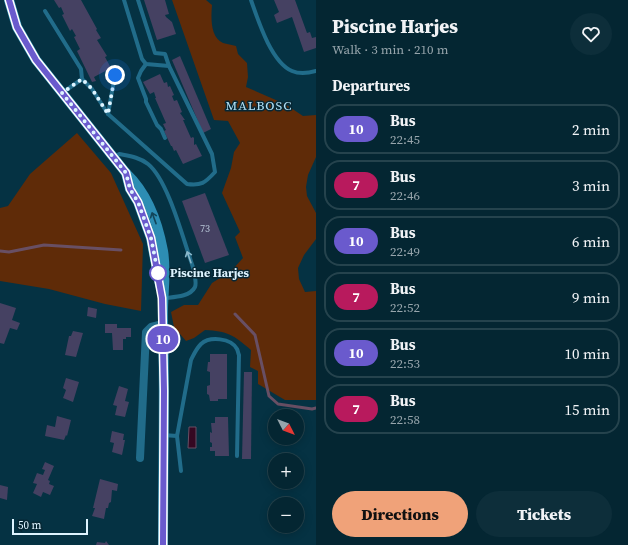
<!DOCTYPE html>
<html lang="en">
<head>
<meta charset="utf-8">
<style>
	body { margin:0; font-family:"Source Serif 4",serif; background:#0d2e3a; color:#f1f3f6; height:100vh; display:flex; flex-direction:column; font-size:15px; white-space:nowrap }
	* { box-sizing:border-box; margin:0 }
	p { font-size:13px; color:#97a5ac }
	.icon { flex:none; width:22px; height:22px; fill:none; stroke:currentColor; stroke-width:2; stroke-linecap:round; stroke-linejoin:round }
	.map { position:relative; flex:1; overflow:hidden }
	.details { display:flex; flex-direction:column; background:#042632; width:312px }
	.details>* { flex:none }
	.badge { padding:0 8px; border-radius:13px; font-size:14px; line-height:26px }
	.needle { width:26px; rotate:132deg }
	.tools { position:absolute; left:268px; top:409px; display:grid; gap:8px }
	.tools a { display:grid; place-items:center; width:36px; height:36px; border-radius:50%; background:#042632; box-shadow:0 2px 10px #0003,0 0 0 1px #25434d; font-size:20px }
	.scale { position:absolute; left:12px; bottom:10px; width:76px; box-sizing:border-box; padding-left:4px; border:2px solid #def4ff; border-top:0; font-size:11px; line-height:14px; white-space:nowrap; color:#def4ff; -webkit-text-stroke:3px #072734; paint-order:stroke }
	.you { position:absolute; width:20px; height:20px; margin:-10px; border:3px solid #fff; border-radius:50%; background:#1a73e8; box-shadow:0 0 0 6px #1a73e833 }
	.map>.badge { position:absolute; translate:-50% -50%; box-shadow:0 0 0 2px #fff }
	h2 { padding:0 16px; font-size:15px; line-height:36px }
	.round { display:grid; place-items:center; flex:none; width:42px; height:42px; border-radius:21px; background:#0d2e3a }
	.summary { display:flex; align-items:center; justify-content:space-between; height:68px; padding:0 16px }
	h1 { font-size:19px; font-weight:800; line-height:30px }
	.button { display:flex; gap:8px; margin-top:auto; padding:8px 16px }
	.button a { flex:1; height:46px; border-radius:24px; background:#f0a279; color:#111; font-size:16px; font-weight:800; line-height:46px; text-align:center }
	.button a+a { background:#0d2e3a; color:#f1f3f6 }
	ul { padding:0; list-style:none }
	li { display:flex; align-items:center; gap:12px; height:50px; margin:0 8px 6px; padding:0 8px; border:2px solid #25434d; border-radius:16px }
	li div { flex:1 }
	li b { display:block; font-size:15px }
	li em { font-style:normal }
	li .badge { min-width:44px; font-weight:700; text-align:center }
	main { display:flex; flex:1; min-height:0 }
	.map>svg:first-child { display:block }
	.green { fill:#5f2b08 }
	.water { fill:#350822; stroke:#684f64 }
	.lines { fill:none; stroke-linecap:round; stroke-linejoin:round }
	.stream { stroke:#684f64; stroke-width:3 }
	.building { fill:#454162 }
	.lane { stroke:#216c8a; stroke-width:4 }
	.street { stroke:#216c8a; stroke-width:8 }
	.secondary { stroke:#2d8db3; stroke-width:10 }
	.oneway { stroke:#12465a }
	.oneway2 { stroke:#89b7ca }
	.line-casing { stroke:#fff; stroke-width:9 }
	.line { stroke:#6a5acd; stroke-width:6 }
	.walk { stroke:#def4ff; stroke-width:4; stroke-dasharray:0 7.2 }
	.stop-dot { fill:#fff; stroke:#6a5acd; stroke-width:2 }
	.labels { text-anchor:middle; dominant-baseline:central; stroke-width:3; stroke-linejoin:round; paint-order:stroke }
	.number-label { font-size:10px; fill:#b8c7d8 }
	.stop-label { font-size:12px; font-weight:bold; fill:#def4ff; stroke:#072734; text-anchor:start }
	.neighbourhood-label { font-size:13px; letter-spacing:1px; fill:#b4e1f6; stroke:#072734 }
</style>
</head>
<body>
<main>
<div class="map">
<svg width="316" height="545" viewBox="0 0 316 545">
	<rect width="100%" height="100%" fill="#053243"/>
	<g class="green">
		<path d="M172,0H206L212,5C211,17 210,37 223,43C227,44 232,45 236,46L238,54L247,63L248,77L246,87L285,104L303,116L316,115V157L308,175L306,187L307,196L316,213V239L304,255L298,268L299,279L305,292L316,291V400H285L258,384V371L250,367L251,350C234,335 227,331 205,330L194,338L186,341L174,327L171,312L184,305H198L212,283L231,271L243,258L235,237L240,232L222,193L231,168L234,152L240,143L228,121L214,120Z"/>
		<polygon points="77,133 111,173 143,244 141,311 105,304 49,289 0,281 0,208 8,206 30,174"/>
	</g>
	<polygon class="water" points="189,427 196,427 196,448 188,448"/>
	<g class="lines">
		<g class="stream">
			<polyline points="0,251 9,252 44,245 121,250"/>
			<polyline points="235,314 255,335 269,396 278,404 312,409 316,408"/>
		</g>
	</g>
	<g class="building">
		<polygon points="54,0 81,0 97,29 96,30 101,38 97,40 107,56 105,57 111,68 94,77 96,81 92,82 77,51 80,49 74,37 76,36 72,29 70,31 62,15 64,14 61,7 59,8"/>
		<polygon points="144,0 165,0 169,14 165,15 166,17 172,22 176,34 157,40"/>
		<polygon points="274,0 295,0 307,33 310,32 312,38 316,37 316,48 304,52 292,17 277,23 274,15 279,12"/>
		<polygon points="180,56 211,129 203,133 172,60"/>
		<polygon points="160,74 164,83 167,82 168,87 170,86 174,95 172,96 174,101 177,100 182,112 180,113 185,120 183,120 191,138 193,137 194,138 194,145 196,144 202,156 183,164 176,150 174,151 172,146 171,146 164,131 166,130 163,124 166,123 155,98 156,98 154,92 150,94 143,82"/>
		<polygon points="205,193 229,255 205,263 182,201"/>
		<polygon points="0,303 16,308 12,320 20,323 17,330 10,328 4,344 0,343"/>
		<polygon points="88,307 97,309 96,318 87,316"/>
		<polygon points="105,324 117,324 117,328 131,328 131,337 126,337 126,339 123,339 123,350 113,350 112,333 105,333"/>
		<polygon points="73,331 83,333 76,357 65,355 69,336 71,336"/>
		<polygon points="210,354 227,354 227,399 218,399 218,401 210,401 209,395 207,394 207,386 210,385 210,372 207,371 208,362 210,362"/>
		<polygon points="244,372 252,372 251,459 242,459"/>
		<polygon points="66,378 79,382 73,402 63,398 66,390 63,388"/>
		<polygon points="119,386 128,389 125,401 129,402 125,417 115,415 117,406 113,405"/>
		<polygon points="57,416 71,420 67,436 66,435 64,440 45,436 47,425 55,427"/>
		<polygon points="215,417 228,417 229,456 215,456 215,451 210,451 210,447 212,447 212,443 210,442 210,432 212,433 211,423 215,423"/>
		<polygon points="112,431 124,434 123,440 125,440 122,455 112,452 114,443 110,442"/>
		<polygon points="45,462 54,466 48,480 50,481 49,484 54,486 50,495 43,492 41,497 33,493 37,484 33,483 37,473 43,475 45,470 42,469"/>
		<polygon points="100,479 118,484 117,491 112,490 111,502 109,503 108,508 106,508 104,519 92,516 95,508 93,508"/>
		<polygon points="0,485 8,487 7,500 0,498"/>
		<polygon points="106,541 109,545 96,545 97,542 105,543"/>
	</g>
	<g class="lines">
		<g class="lane">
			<polyline points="138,0 155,53 165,54 169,66"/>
			<path d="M251,0C258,20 271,62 292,71C299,74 309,73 316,71"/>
			<polyline points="45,11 81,69 82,79 62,93"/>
			<polyline points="146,64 141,71 138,78 146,99 146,102 157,125 161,129 165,138"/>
			<path d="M82,79L92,89L108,114L187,184C201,186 205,183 215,172L212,154L169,66L146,64L142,59L124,0"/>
			<polyline points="108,114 115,75"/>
			<path d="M115,157L119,154C129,156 139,157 148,164C169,181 184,243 194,270C194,275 197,282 195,287C190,297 174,297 165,298"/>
			<path d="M163,435L177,436L191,360C194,354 196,349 201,344C210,336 231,338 237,349C238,351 238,353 239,355L237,456"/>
			<polyline points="177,436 181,471"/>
		</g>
		<polyline class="street" points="140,458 146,332 151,327 163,324"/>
		<g class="secondary">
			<path d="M9,0L17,27L36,60L126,173C147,193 158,223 163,251C167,274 162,297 163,321C165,395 163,470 163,545"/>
			<polyline points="126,173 130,189 138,202 151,238 160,285"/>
		</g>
	</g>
	<defs><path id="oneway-shaft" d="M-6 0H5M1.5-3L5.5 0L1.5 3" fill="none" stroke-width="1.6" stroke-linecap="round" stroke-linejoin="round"/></defs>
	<use class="oneway" href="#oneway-shaft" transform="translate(154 218) rotate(-110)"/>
	<use class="oneway2" href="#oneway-shaft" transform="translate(189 257) rotate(-109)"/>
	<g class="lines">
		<defs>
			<polyline id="line" points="9,0 17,27 36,60 126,173 130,189 138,202 151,238 162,298 164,391 163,545"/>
		</defs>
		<use href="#line" class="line-casing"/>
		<use href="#line" class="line"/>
		<polyline class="walk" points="115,75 108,114 92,89 82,79 62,93 126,173 130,189 138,202 151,238 158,273"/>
	</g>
	<circle class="stop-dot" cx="158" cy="273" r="8"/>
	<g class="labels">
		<g class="number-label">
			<text x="205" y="228">73</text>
		</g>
		<g class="stop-label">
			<text x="170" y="273">Piscine Harjes</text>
		</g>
		<g class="neighbourhood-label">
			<text x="259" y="105">MALBOSC</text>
		</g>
	</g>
</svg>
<div class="tools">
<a><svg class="needle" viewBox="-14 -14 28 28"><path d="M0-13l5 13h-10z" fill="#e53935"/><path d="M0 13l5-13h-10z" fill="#97a5ac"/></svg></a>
<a>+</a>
<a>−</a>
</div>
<div class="scale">50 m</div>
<div class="you" style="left:115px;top:75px"></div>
<b class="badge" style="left:163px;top:339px;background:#6a5acd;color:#fff">10</b>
</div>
<section class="details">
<div class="summary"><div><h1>Piscine Harjes</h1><p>Walk · 3 min · 210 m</p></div><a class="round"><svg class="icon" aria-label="heart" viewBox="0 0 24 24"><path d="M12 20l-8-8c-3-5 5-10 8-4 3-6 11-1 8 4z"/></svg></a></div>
<h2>Departures</h2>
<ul>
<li><span class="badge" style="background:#6a5acd;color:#fff">10</span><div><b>Bus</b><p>22:45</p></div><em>2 min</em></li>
<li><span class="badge" style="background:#b81a5d;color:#fff">7</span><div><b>Bus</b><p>22:46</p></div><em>3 min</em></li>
<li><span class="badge" style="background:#6a5acd;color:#fff">10</span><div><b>Bus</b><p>22:49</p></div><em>6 min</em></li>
<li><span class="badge" style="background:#b81a5d;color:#fff">7</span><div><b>Bus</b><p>22:52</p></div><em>9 min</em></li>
<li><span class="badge" style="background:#6a5acd;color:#fff">10</span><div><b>Bus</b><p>22:53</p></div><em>10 min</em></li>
<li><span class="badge" style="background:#b81a5d;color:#fff">7</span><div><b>Bus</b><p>22:58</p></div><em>15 min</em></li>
</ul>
<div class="button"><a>Directions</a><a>Tickets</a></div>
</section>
</main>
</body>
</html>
